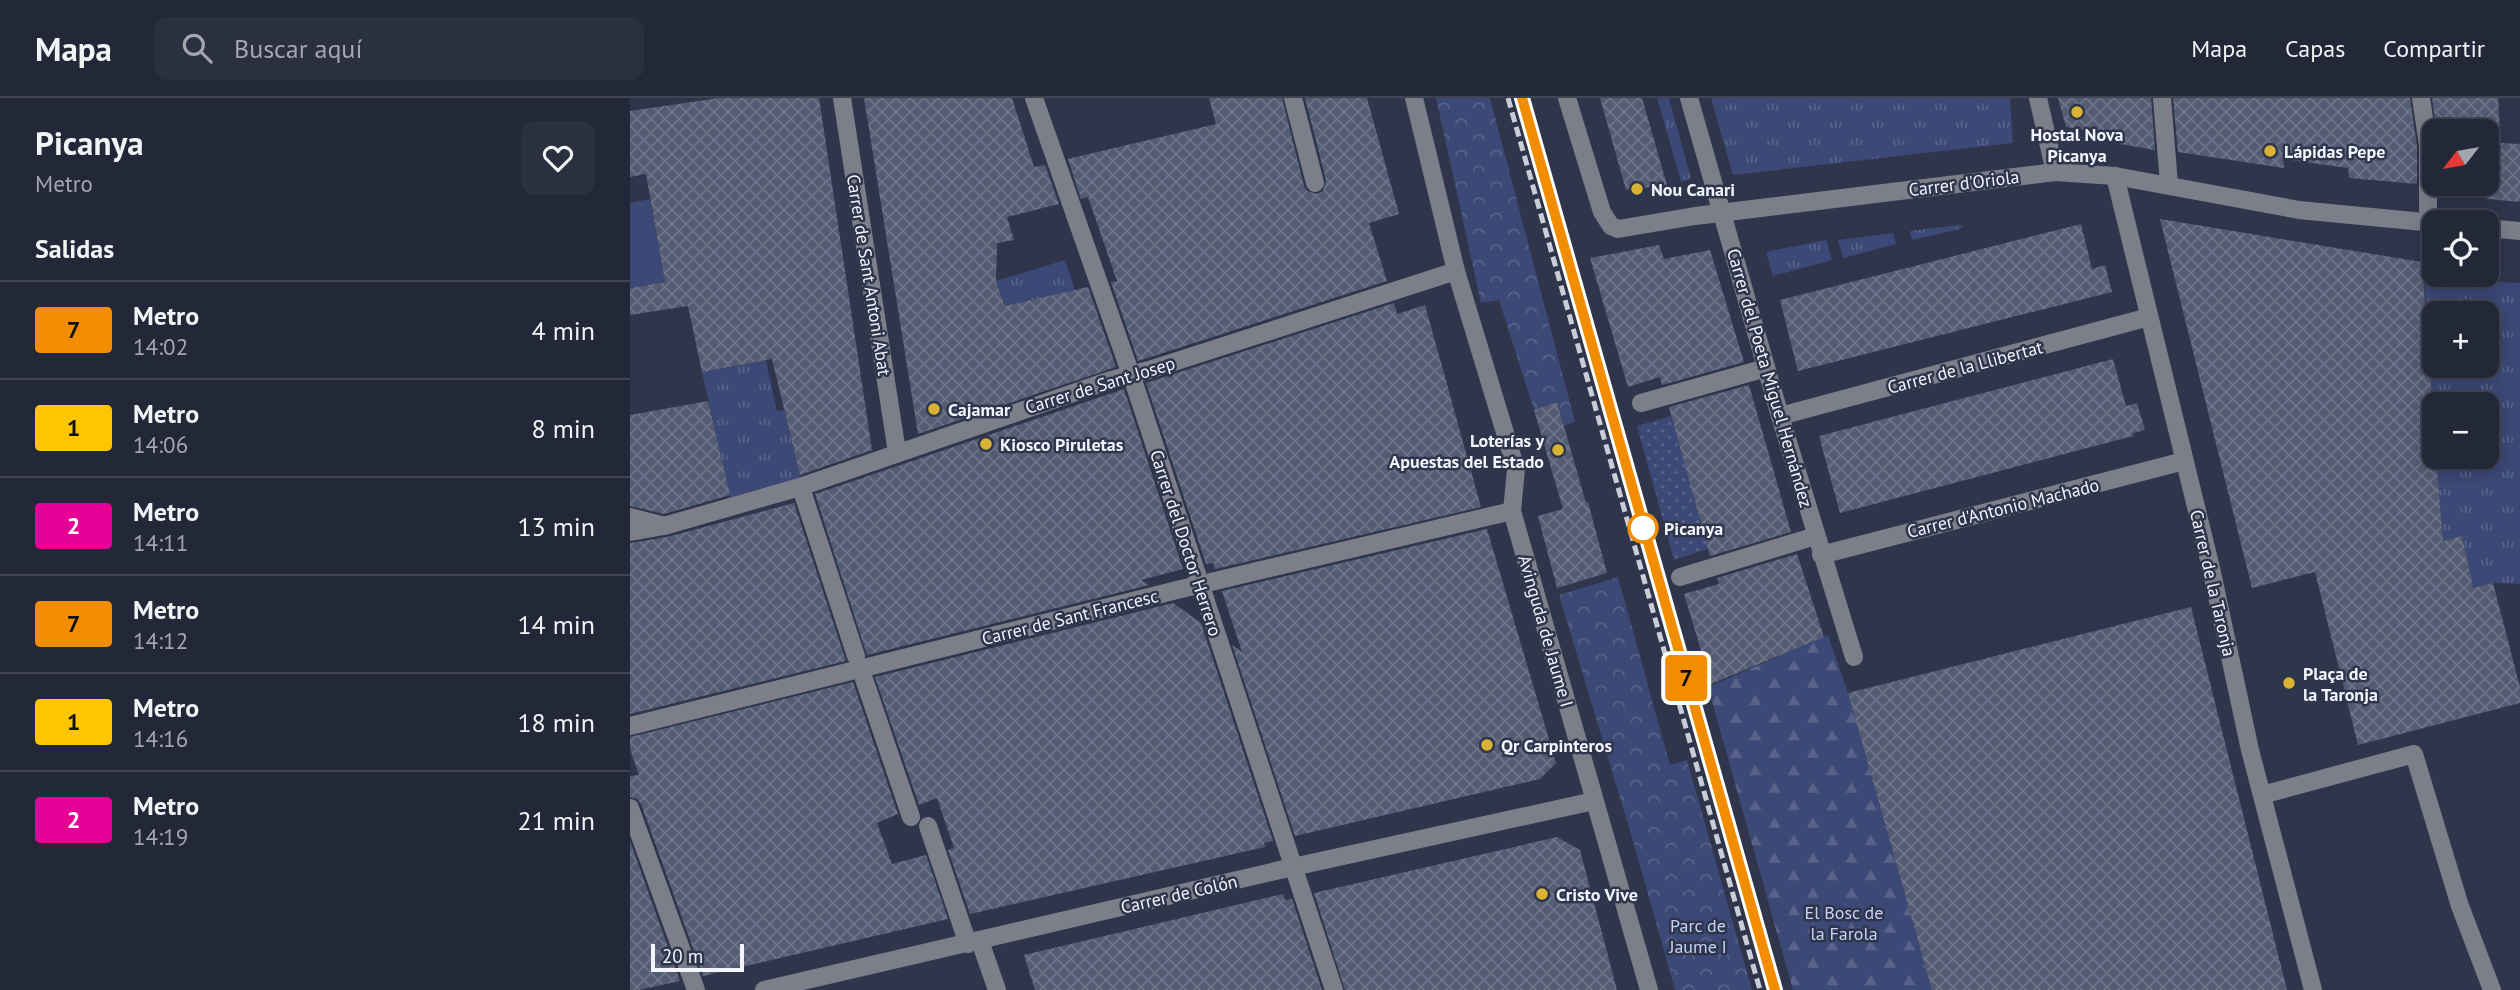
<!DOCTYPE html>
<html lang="es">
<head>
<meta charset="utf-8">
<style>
	body { margin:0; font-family:"PT Sans",sans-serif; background:#2b3040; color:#f1f3f6; height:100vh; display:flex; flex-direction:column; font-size:26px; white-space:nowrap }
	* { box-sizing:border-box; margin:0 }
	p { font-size:23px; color:#a3a6ae }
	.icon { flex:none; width:38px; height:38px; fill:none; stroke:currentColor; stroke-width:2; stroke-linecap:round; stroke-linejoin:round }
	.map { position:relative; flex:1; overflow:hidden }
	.side { display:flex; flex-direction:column; background:#232838; width:630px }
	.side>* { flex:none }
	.badge { padding:0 14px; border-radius:5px; font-size:24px; line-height:46px }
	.needle { width:46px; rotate:239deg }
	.tools { position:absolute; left:1792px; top:21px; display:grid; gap:14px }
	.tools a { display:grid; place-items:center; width:77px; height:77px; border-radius:14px; background:#232838; box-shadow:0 4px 18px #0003,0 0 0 2px #404453; font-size:35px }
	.scale { position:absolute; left:21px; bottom:18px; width:93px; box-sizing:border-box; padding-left:7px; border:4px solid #f2f5fd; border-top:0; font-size:19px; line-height:24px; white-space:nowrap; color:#f2f5fd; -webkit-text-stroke:5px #2f354b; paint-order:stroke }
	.map>.badge { position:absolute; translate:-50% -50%; box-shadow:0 0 0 4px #fff }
	h2 { padding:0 35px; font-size:26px; line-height:63px }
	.round { display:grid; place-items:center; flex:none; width:74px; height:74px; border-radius:14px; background:#2b3040 }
	.head { display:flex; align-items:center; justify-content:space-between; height:119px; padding:0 35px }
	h1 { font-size:33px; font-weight:700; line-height:52px }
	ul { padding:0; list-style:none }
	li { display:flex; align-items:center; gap:21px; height:98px; padding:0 35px; border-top:2px solid #404453 }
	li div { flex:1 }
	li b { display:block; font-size:26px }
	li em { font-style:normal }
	li .badge { min-width:77px; font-weight:700; text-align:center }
	header { display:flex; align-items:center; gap:42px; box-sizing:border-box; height:98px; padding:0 35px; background:#232838; border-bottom:2px solid #404453 }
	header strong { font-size:33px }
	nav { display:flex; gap:38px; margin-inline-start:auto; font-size:24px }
	.search { width:490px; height:63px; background:#2b3040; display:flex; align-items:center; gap:18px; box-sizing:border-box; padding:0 24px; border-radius:14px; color:#a3a6ae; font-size:26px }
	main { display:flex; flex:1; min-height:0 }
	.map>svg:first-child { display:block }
	.grass { fill:url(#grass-tufts); fill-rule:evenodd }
	.forest { fill:url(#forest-firs) }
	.park { fill:url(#park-crowns) }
	.garden { fill:url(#garden-dots) }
	.pitch { fill:#3c4876 }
	.building { fill:url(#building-cross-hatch) }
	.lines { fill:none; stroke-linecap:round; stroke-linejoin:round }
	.minor { stroke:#7c7f8a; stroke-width:18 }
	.rail { stroke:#cacdd8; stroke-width:5; stroke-dasharray:10 5; stroke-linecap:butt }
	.line-casing { stroke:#fff; stroke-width:16 }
	.line { stroke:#f28c00; stroke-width:10 }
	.poi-dot { fill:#d9b334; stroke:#2f354b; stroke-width:2.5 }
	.stop-dot { fill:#fff; stroke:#f28c00; stroke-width:3.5 }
	.labels { text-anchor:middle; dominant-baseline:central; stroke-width:5; stroke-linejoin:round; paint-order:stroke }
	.poi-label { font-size:18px; font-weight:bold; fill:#f2f5fd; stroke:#2f354b; text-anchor:start }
	.street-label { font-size:18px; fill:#f2f5fd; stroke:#2f354b }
	.stop-label { font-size:18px; font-weight:bold; fill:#f2f5fd; stroke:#2f354b; text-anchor:start }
	.park-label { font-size:18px; fill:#c6d2f8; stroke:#2f354b }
</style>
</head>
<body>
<header>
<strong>Mapa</strong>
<div class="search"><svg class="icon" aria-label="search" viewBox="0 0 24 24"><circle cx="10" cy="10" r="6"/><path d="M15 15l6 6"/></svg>Buscar aquí</div>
<nav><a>Mapa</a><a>Capas</a><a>Compartir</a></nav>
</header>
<main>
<section class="side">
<div class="head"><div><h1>Picanya</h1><p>Metro</p></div><a class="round"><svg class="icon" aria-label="heart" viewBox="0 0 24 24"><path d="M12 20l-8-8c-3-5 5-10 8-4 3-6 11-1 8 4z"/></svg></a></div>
<h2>Salidas</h2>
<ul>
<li><span class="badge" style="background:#f28c00;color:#111">7</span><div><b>Metro</b><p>14:02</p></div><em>4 min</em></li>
<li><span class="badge" style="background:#fdc600;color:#111">1</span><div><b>Metro</b><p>14:06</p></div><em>8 min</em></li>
<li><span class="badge" style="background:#e70095;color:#fff">2</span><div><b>Metro</b><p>14:11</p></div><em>13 min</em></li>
<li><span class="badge" style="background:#f28c00;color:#111">7</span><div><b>Metro</b><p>14:12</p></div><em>14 min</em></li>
<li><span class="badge" style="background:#fdc600;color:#111">1</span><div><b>Metro</b><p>14:16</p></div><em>18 min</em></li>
<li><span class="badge" style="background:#e70095;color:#fff">2</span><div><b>Metro</b><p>14:19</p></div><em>21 min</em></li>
</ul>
</section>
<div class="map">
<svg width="1890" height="892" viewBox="0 0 1890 892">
	<defs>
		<pattern id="grass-tufts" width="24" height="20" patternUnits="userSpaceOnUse" patternTransform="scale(1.75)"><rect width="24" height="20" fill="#3c4876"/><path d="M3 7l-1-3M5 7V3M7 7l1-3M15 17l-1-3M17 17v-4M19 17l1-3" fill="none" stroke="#59638a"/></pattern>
		<pattern id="forest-firs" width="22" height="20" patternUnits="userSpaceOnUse" patternTransform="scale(1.75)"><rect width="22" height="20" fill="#3c4876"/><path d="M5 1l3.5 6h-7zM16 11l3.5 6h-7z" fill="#59638a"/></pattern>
		<pattern id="park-crowns" width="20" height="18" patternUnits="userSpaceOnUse" patternTransform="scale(1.75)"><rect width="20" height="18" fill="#3c4876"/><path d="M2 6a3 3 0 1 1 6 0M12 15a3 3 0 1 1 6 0" fill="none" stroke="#59638a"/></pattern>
		<pattern id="garden-dots" width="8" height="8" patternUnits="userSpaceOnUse" patternTransform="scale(1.75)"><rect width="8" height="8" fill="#3c4876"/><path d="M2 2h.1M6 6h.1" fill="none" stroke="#59638a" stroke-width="1.8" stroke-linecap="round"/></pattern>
		<pattern id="building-cross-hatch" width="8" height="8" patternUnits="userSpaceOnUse" patternTransform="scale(1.75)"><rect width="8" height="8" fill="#545c73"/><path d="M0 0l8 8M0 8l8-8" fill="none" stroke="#6d7488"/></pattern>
	</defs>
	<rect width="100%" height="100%" fill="#2f354b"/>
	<g class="grass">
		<polygon points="1027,0 1039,0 1061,80 1051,84"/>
		<polygon points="1081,0 1380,0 1383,45 1103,77"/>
		<polygon points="1329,127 1332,128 1330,131 1282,142 1280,133"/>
		<polygon points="1263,135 1266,146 1213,160 1208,142"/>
		<polygon points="1196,142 1202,162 1143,178 1136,154"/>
		<polygon points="435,162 445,192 376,208 366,183"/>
		<path d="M1794,180L1890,185V486L1863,485L1843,490L1832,438L1813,443L1806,359H1857V306H1804V328ZM1804,215H1857V268H1804Z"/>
		<polygon points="136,262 147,313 154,312 171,380 100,400 72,274"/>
	</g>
	<polygon class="forest" points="1198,537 1218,595 1302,892 1163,892 1078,589"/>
	<g class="park">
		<polygon points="806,0 860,0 945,324 934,328 927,304 904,312 869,202 851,205"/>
		<polygon points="988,479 1040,667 1057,662 1122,892 1045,892 1005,750 929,497"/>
	</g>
	<polygon class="garden" points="1041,318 1057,371 1110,383 1063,397 1078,451 1044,462 1007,328"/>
	<polygon class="pitch" points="20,101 35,184 0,190 0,105"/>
	<g class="building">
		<polygon points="89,0 189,0 242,352 170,377 142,261 72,274 58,208 0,217 0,190 35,184 16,76 0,79 0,13"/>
		<polygon points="234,0 382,0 404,69 415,67 429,106 377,119 384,142 367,145 366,183 375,208 458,189 486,269 288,336"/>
		<polygon points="579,0 652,0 674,88 677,93 687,96 693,93 696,82 675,0 737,0 769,116 739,125 757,183 508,263 481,184 487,183 458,99 451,101 438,61 586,26"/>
		<polygon points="970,0 1012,0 1037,87 996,92"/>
		<polygon points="1428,0 1521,0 1525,52 1490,46 1491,37 1436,29"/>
		<polygon points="1543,0 1780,0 1787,48 1787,86 1719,80 1718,70 1653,61 1654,70 1548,54"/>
		<polygon points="1802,0 1868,0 1870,33 1807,33"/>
		<polygon points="1857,44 1890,46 1890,104 1857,101"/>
		<polygon points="1530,121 1792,164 1804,328 1804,359 1806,359 1813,443 1832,438 1843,490 1863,485 1890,589 1890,605 1728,647 1685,474 1622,490"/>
		<polygon points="1451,126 1462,171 1475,167 1482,194 1168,273 1150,202"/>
		<polygon points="1029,147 1034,161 1080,152 1114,264 1032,287 1030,279 998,289 960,160"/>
		<polygon points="764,205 767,216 795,207 851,409 585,471 583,465 576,466 516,285"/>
		<polygon points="1483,261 1496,308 1507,305 1515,332 1503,335 1503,338 1210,415 1189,338"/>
		<polygon points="1119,287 1161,434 1080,458 1039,309"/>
		<polygon points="494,291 553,471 511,482 519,487 237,557 185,396"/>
		<polygon points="78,303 100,397 34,416 0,408 0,317"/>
		<polygon points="927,304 956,405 958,404 977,475 927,490 908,418 933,411 904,312"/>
		<polygon points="164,405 216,563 0,616 0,445 37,439"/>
		<polygon points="857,431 926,665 910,681 665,738 602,547 612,554 592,493"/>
		<polygon points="1167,456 1194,539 1081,586 1054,496 1089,486 1087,480"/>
		<polygon points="543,505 571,525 643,743 634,745 635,749 340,816 318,752 324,750 307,700 289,707 245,579"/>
		<polygon points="1561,509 1657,892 1302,892 1218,595"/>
		<polygon points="223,584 268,716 247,725 262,766 296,757 318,821 73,878 11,706 7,701 0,699 0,678 9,677 0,651 0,639"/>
		<polygon points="927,739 950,752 987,892 715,892 684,795"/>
		<polygon points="0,743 50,883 8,892 0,892"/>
		<polygon points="653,796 655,802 662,801 692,892 405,892 394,857"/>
	</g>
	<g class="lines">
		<g class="minor">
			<polyline points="212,0 267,354"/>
			<polyline points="404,0 507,294 704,892"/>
			<polyline points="663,0 685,85"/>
			<polyline points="784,0 826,173 886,371 882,413 1019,892"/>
			<polyline points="937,0 972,114 981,128 988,131 1065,118 1425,74 1485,78 1669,112 1804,125"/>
			<polyline points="1059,0 1150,318 1224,559"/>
			<polyline points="1408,0 1425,74"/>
			<polyline points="1532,0 1539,86"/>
			<polyline points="1791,0 1798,47 1798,124"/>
			<polyline points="1485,78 1581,470 1620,652 1683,892"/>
			<polyline points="1857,130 1890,133"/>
			<polyline points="1011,305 1136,270"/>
			<polyline points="1150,318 1519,219"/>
			<polyline points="173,396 226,558"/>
			<polyline points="0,419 31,427"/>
			<polyline points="0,434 34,428 170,389 478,283 519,272 826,173"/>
			<polyline points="1191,457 1554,363"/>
			<polyline points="1050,479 1186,438"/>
			<polyline points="234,581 281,719"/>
			<polyline points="0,628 547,492 882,413"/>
			<polyline points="1632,697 1784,656 1830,808 1862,892"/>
			<polyline points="0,710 66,892"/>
			<polyline points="298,728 338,846"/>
			<polyline points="350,843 367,892"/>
			<polyline points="134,892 663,769 964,703"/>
		</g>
		<g class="rail">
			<polyline points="878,0 1130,892"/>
			<polyline points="892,0 1145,892"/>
		</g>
	</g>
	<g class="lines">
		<defs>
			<polyline id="line" points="892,0 1145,892"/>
		</defs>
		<use href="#line" class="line-casing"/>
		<use href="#line" class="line"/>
	</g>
	<g class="poi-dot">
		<circle cx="1447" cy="14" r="7"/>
		<circle cx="1640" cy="53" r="7"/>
		<circle cx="1007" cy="91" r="7"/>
		<circle cx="304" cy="311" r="7"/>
		<circle cx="356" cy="346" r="7"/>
		<circle cx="928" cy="352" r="7"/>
		<circle cx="1659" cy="585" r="7"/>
		<circle cx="857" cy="647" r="7"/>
		<circle cx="912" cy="796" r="7"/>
	</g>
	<circle class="stop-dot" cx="1013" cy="430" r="14"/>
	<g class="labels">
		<g class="poi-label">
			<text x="1447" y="36" text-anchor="middle">Hostal Nova<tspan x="1447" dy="21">Picanya</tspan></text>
			<text x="1654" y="53">Lápidas Pepe</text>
			<text x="1021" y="91">Nou Canari</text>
			<text x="318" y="311">Cajamar</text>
			<text x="914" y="342" text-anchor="end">Loterías y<tspan x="914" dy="21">Apuestas del Estado</tspan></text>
			<text x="370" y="346">Kiosco Piruletas</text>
			<text x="1673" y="575">Plaça de<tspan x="1673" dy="21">la Taronja</tspan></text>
			<text x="871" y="647">Qr Carpinteros</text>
			<text x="926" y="796">Cristo Vive</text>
		</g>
		<g class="street-label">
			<text transform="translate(1334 85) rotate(-7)">Carrer d'Oriola</text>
			<text transform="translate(239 177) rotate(81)">Carrer de Sant Antoni Abat</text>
			<text transform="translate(1335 269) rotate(-15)">Carrer de la Llibertat</text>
			<text transform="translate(1140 280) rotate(74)">Carrer del Poeta Miguel Hernández</text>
			<text transform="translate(470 287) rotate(-17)">Carrer de Sant Josep</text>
			<text transform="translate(1373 410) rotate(-14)">Carrer d'Antonio Machado</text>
			<text transform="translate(556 445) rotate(72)">Carrer del Doctor Herrero</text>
			<text transform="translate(1583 485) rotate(77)">Carrer de la Taronja</text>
			<text transform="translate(440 519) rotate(-14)">Carrer de Sant Francesc</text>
			<text transform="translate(916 533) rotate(74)">Avinguda de Jaume I</text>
			<text transform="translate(549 796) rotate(-13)">Carrer de Colón</text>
		</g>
		<g class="stop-label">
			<text x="1034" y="430">Picanya</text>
		</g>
		<g class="park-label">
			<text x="1214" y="814">El Bosc de<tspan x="1214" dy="21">la Farola</tspan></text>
			<text x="1068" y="827">Parc de<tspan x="1068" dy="21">Jaume I</tspan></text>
		</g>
	</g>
</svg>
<div class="tools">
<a><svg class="needle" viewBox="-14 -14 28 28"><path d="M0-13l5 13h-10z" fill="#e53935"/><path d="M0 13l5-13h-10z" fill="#a3a6ae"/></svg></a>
<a><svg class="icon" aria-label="locate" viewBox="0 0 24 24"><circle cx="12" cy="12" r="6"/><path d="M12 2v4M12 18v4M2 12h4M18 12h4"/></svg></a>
<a>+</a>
<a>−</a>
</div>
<div class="scale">20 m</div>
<b class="badge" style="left:1056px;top:580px;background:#f28c00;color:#111">7</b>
</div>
</main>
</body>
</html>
